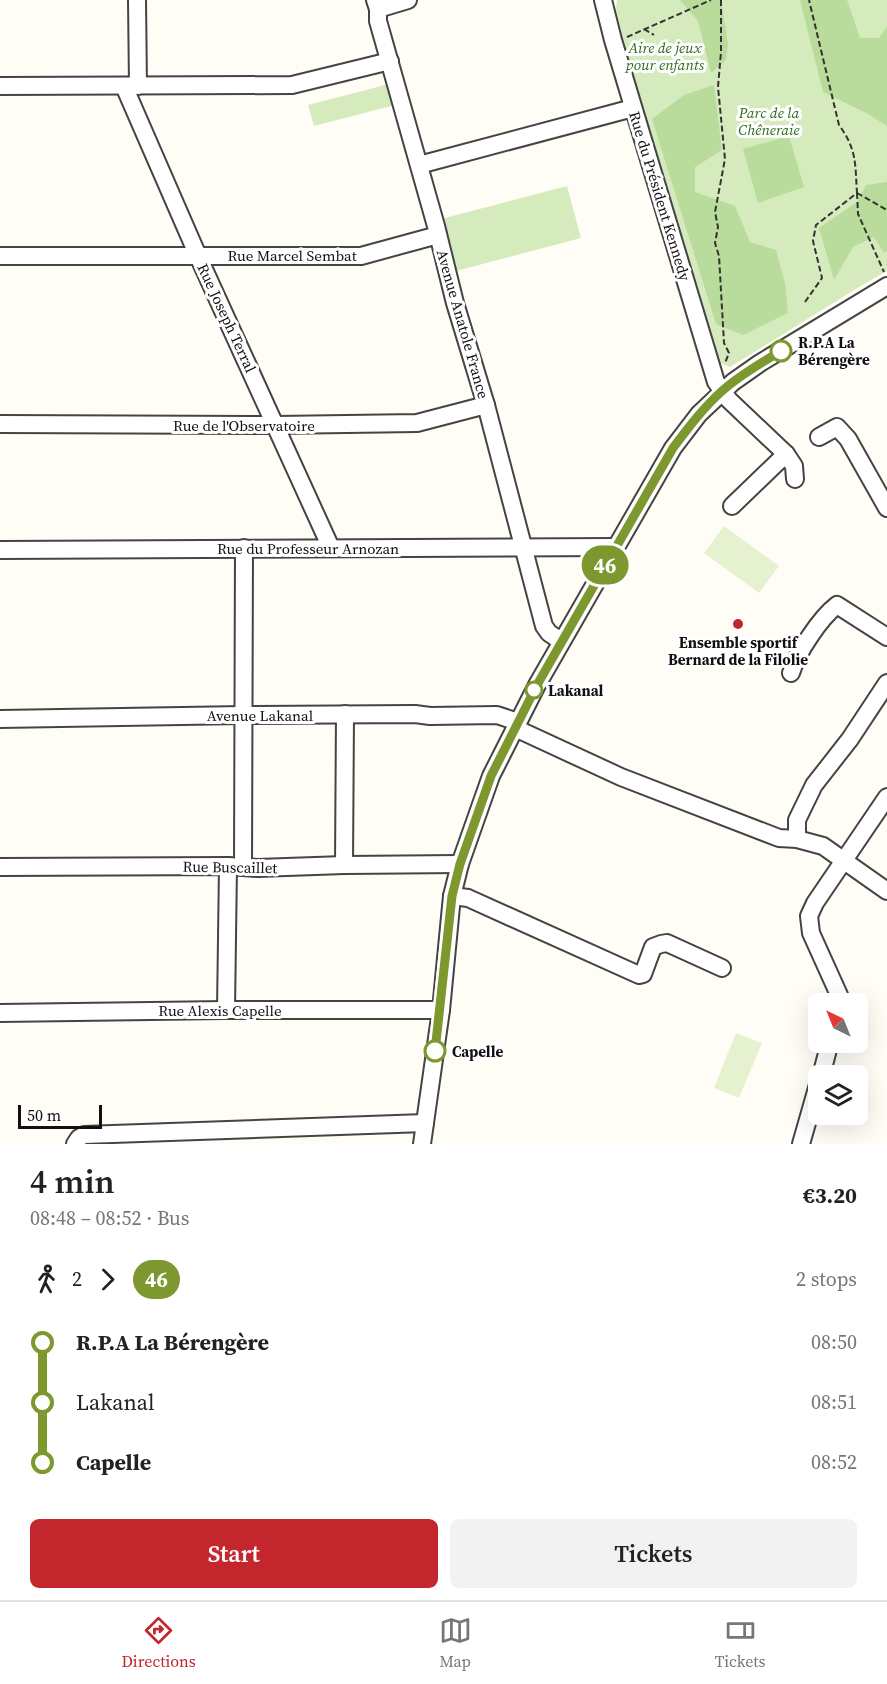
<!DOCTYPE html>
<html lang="en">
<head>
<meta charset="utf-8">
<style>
	body { margin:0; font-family:"Source Serif 4",serif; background:#f2f2f2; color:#222; height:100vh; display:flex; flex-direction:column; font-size:22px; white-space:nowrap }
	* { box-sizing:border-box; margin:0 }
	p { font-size:20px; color:#767676 }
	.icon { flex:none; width:33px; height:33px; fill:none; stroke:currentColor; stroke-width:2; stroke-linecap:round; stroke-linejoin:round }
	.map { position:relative; height:1144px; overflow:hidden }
	.sheet { display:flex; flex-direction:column; background:#fff; flex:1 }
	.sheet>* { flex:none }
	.badge { padding:0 12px; border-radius:20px; font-size:21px; line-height:39px }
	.needle { width:39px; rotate:317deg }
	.fabs { position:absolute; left:808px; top:993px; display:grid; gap:12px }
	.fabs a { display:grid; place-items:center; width:60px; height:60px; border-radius:9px; background:#fff; box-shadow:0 6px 24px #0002; font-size:30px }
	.scale { position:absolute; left:18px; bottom:15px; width:84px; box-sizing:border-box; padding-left:6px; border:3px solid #111; border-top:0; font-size:16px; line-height:21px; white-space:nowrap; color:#111; -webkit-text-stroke:4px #fff; paint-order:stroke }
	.map>.badge { position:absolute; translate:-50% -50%; box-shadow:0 0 0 3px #fff }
	.legs { display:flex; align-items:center; gap:9px; height:66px; padding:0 30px; font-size:20px }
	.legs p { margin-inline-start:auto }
	.overview { display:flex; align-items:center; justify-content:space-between; height:102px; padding:0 30px }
	h1 { font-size:33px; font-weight:600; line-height:45px }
	.primary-button { display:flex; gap:12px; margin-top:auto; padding:12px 30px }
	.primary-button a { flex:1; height:69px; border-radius:9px; background:#c4262e; color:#fff; font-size:24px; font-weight:600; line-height:69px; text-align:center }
	.primary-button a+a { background:#f2f2f2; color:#222 }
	ul { padding:0 30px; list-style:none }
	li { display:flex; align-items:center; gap:21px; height:60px; font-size:22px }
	li i { display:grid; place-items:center; width:9px; height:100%; margin:0 8px; background:currentColor }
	li i::after { content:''; width:15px; height:15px; margin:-8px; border:4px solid; border-radius:50%; background:#fff }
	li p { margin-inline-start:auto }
	li:first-child i { background:linear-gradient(#0000 50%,currentColor 0) }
	li:last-child i { background:linear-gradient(currentColor 50%,#0000 0) }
	.dock { display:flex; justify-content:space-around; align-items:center; height:84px; border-top:2px solid #e0e0e0; background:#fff; font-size:16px; color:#767676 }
	.dock a { display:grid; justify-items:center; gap:3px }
	.dock .active { color:#c4262e }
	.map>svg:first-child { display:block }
	.green { fill:#d5ebbd }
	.forest { fill:#b9dc9c }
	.pitch { fill:#e6f2cf }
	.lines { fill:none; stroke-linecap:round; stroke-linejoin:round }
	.minor-casing { stroke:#444; stroke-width:20 }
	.path { stroke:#333; stroke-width:2; stroke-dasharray:6 3; stroke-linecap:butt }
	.minor { stroke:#fff; stroke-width:16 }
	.line-1-casing { stroke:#fff; stroke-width:14 }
	.line-1 { stroke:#7c982e; stroke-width:9 }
	.stop-1-dot { fill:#fff; stroke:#7c982e; stroke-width:3 }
	.poi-dot { fill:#c4262e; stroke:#fff; stroke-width:2 }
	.labels { text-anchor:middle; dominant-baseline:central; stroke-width:6; stroke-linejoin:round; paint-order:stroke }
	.park-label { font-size:15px; font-style:italic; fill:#2f6b1f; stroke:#fff }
	.street-label { font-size:15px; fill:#111; stroke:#fff }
	.stop-label { font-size:15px; font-weight:bold; fill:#111; stroke:#fff; text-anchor:start }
	.poi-label { font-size:15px; font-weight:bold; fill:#111; stroke:#fff }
</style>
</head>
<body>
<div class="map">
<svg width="887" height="1144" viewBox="0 0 887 1144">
	<rect width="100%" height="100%" fill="#fffdf5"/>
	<g class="green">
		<polygon points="617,0 887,0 887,271 859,287 730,367 720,363 639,103 616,9"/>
		<polygon points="389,84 395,105 314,126 308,105"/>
		<polygon points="567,186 581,238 456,271 441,219"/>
	</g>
	<g class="forest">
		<polygon points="680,0 721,0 728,44 726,60 711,73 698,21"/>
		<polygon points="800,0 847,0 860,38 879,38 887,27 887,126 868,114 823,92"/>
		<polygon points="714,85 722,150 695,167 695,192 735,206 750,242 776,250 785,283 788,313 743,335 716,324 652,119 684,95"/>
		<polygon points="789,136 804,187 758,203 743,149"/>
		<polygon points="887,182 887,251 884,253 874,237 853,247 834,280 819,228 857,202 866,185"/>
	</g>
	<g class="pitch">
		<polygon points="724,526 779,566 759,593 704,553"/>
		<polygon points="736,1033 762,1043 739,1098 714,1088"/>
	</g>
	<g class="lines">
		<defs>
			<g id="minor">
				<polyline points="137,0 138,86"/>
				<polyline points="375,0 378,9 378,21 436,226 455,303 486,405 544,626 549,633 561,641"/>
				<polyline points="603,0 613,40 716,382 729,400 786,454 794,466 795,479"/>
				<polyline points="378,9 408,0"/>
				<polyline points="0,86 292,85 390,61"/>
				<polyline points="124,86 198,256 331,548"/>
				<polyline points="419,165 633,108"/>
				<polyline points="0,256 361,256 438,235"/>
				<polyline points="0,424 276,425 417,423 486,405"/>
				<polyline points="819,437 837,427 848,439 887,508"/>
				<polyline points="732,506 786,454"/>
				<polyline points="0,550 615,547"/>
				<path d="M791,673C797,653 820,618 837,605L887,637"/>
				<polyline points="0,719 243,715 415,714 430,716 497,715 518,722"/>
				<polyline points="515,728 621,777 779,838 797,839 823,846 887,891"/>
				<polyline points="797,839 797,820 814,785 850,739 887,683"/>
				<polyline points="344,865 345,714"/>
				<polyline points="243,866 244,548"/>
				<polyline points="0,867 228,866 258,868 344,865 460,864"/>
				<polyline points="452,896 468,898 639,975 643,974 653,947 661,944 667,943 722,968"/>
				<polyline points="841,1004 839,995 811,933 809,916 815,903 887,797"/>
				<polyline points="226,1010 228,866"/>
				<polyline points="0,1013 226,1010 441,1010"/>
				<polyline points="821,1076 830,1042"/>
				<polyline points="75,1144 79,1138 84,1135 425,1123"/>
				<polyline points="422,1144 441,1010 452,896 460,864 491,776 537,685 673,448 699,414 733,382 760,363 887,286"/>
				<polyline points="801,1144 819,1081"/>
			</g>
		</defs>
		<use href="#minor" class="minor-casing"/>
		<g class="path">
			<polyline points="721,0 721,52 718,87 725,159 715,212 718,227 715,243 719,256 724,343 729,353 725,363"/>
			<polyline points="644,29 654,35"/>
			<polyline points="627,37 711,0"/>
			<polyline points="857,193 858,214 884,272"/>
			<polyline points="857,193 887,210"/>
			<path d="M805,302L822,278L813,241L816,225L857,193C855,163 857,150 839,125L809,0"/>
		</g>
		<use href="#minor" class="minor"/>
	</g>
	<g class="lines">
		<defs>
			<path id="line-1" d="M435,1051L452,896L460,864L491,776L537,685L673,448C688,428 703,408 722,391C740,375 761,363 781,351"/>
		</defs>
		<use href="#line-1" class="line-1-casing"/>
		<use href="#line-1" class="line-1"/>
	</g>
	<g class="stop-1-dot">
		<circle cx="781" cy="351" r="10"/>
		<circle cx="534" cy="690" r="8"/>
		<circle cx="435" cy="1051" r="10"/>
	</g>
	<circle class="poi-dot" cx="738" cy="624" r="6"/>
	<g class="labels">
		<g class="park-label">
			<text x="665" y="47">Aire de jeux<tspan x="665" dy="17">pour enfants</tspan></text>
			<text x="769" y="112">Parc de la<tspan x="769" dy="17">Chêneraie</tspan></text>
		</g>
		<g class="street-label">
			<text transform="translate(660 196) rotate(73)">Rue du Président Kennedy</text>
			<text x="292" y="255">Rue Marcel Sembat</text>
			<text transform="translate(227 318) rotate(65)">Rue Joseph Terral</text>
			<text transform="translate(463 324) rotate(74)">Avenue Anatole France</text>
			<text x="244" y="425">Rue de l'Observatoire</text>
			<text x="308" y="548">Rue du Professeur Arnozan</text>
			<text x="260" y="715">Avenue Lakanal</text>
			<text transform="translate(230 867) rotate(1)">Rue Buscaillet</text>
			<text x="220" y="1010">Rue Alexis Capelle</text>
		</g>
		<g class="stop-label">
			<text x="798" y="342">R.P.A La<tspan x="798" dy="17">Bérengère</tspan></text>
			<text x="548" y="690">Lakanal</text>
			<text x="452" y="1051">Capelle</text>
		</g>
		<g class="poi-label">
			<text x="738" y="642">Ensemble sportif<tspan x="738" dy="17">Bernard de la Filolie</tspan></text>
		</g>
	</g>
</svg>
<div class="fabs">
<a><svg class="needle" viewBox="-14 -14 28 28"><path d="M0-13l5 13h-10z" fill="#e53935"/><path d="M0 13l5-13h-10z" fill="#767676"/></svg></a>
<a><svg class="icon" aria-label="layers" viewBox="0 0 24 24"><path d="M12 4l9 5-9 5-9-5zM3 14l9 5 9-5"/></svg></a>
</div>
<div class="scale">50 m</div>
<b class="badge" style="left:605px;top:565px;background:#7c982e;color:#fff">46</b>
</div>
<section class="sheet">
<div class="overview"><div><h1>4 min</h1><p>08:48 – 08:52 · Bus</p></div><b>€3.20</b></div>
<div class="legs"><svg class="icon" aria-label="walk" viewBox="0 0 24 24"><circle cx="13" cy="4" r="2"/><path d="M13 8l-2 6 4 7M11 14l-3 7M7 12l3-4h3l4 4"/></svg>2<svg class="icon" aria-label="forward" viewBox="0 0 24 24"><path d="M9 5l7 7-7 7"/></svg><b class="badge" style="background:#7c982e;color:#fff">46</b><p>2 stops</p></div>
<ul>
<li><i style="color:#7c982e"></i><b>R.P.A La Bérengère</b><p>08:50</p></li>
<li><i style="color:#7c982e"></i><span>Lakanal</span><p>08:51</p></li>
<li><i style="color:#7c982e"></i><b>Capelle</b><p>08:52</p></li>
</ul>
<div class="primary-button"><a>Start</a><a>Tickets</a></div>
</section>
<nav class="dock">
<a class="active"><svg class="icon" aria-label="directions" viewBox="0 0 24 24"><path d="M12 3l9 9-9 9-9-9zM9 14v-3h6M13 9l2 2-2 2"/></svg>Directions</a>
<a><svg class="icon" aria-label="map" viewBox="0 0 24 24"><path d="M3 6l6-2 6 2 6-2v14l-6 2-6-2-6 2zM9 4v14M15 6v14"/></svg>Map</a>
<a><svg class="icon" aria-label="tickets" viewBox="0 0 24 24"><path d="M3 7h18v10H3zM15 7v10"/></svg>Tickets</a>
</nav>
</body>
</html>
